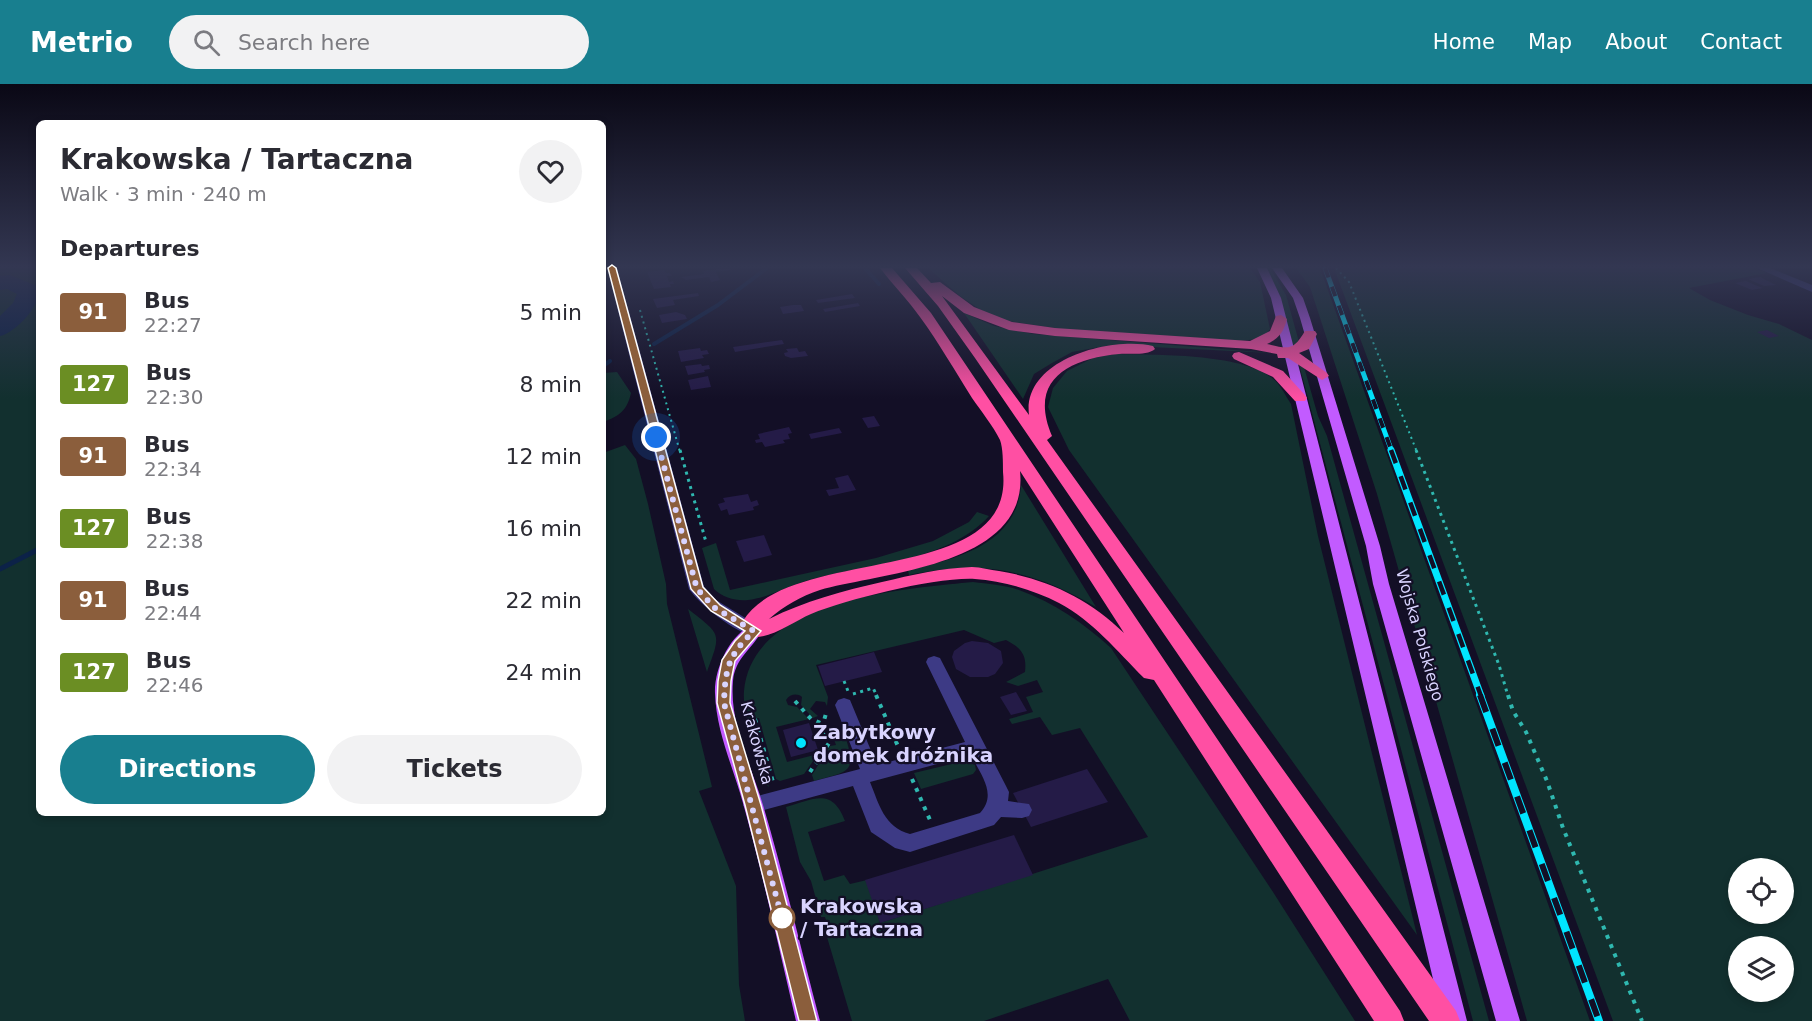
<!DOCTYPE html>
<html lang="en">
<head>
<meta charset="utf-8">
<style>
	body { margin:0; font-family:"DejaVu Sans",sans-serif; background:#f2f2f3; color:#2b2b33; height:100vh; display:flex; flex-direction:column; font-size:22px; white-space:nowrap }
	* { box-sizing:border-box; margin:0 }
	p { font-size:20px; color:#7c7c81 }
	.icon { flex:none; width:33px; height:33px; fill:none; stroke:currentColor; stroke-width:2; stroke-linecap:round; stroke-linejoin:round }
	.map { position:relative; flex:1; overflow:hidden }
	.drawer { position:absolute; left:36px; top:36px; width:570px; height:696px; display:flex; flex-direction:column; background:#fff; border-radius:9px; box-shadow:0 3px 9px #0003 }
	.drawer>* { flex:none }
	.badge { padding:0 12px; border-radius:4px; font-size:21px; line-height:39px }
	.buttons { position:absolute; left:1728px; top:774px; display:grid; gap:12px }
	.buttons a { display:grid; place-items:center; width:66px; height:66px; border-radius:50%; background:#fff; box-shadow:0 3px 9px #0003; font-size:30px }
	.you { position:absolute; width:30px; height:30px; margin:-15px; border:4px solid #fff; border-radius:50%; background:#1a73e8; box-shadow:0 0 0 9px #1a73e833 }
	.map>.badge { position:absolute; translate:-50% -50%; box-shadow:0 0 0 3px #fff }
	h2 { padding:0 24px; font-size:22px; line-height:54px }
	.round { display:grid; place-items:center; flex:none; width:63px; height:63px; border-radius:32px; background:#f2f2f3 }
	.head { display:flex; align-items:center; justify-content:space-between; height:102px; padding:0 24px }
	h1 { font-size:28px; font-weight:700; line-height:45px }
	.cta { display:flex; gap:12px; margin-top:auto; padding:12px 24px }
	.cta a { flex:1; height:69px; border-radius:36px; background:#187f8f; color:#fff; font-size:24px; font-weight:700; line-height:69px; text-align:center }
	.cta a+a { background:#f2f2f3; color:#2b2b33 }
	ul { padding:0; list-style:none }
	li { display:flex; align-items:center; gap:18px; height:72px; padding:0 24px }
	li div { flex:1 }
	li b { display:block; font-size:22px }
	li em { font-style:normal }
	li .badge { min-width:66px; font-weight:700; text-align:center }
	header { display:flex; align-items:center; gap:36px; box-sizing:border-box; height:84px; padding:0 30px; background:#187f8f; color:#fff }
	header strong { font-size:28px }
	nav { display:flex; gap:33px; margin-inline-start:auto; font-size:21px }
	.search { width:420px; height:54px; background:#f2f2f3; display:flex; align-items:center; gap:15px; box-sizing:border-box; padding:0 21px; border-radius:33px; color:#7c7c81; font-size:22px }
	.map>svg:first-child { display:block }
	.green { fill:#12302f; fill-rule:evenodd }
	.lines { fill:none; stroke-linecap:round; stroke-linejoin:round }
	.stream-far1 { stroke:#0c2248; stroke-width:4 }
	.stream { stroke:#0c2248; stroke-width:5 }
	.river { fill:#0c2248; fill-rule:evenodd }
	.building { fill:#241b47 }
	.path-far2 { stroke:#2fb8b0; stroke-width:2; stroke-dasharray:2 4; stroke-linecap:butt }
	.path-far1 { stroke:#2fb8b0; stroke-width:3; stroke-dasharray:3 4.5; stroke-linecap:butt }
	.path { stroke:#2fb8b0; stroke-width:4; stroke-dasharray:4 6; stroke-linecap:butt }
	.minor { fill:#3d3a85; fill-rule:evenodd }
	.major { fill:#c25bff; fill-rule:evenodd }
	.highway { fill:#ff4fa3; fill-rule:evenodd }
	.rail-far2-casing { stroke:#00e5ff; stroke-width:5 }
	.rail-far1-casing { stroke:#00e5ff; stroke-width:7 }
	.rail-casing { stroke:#00e5ff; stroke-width:8 }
	.rail-far2 { stroke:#130f26; stroke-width:4; stroke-dasharray:10; stroke-linecap:butt }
	.rail-far1 { stroke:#130f26; stroke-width:4.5; stroke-dasharray:14; stroke-linecap:butt }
	.rail { stroke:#130f26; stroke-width:6; stroke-dasharray:18; stroke-linecap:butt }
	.line { fill:#8b5e3c; stroke:#fff; stroke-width:1.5 }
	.walk { stroke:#d9d4ff; stroke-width:6; stroke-dasharray:0 10.8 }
	.poi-dot { fill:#00e5ff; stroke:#130f26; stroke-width:2 }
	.stop-dot { fill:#fff; stroke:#8b5e3c; stroke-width:3 }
	.labels { text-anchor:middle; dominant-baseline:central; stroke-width:4.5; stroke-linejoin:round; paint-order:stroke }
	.street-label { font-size:16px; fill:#d9d4ff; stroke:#130f26 }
	.near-poi-label { font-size:20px; font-weight:bold; fill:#d9d4ff; stroke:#130f26; text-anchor:start }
	.near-stop-label { font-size:20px; font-weight:bold; fill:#d9d4ff; stroke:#130f26; text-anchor:start }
</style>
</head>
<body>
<header>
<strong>Metrio</strong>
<div class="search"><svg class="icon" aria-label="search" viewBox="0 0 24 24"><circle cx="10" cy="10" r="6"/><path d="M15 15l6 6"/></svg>Search here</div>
<nav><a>Home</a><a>Map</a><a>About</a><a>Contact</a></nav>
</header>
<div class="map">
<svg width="1812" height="937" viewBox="0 0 1812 937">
	<rect width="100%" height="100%" fill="#130f26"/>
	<g class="green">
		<polygon points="0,184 39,184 39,729 603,729 603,369 625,361 636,375 648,420 666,500 667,520 712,703 699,707 736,802 739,901 745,937 0,937"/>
		<path d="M928,184H1250L1260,198L1270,245C1264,255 1251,256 1241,257L1062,245L1008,237L981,226L960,212Z"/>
		<polygon points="1266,184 1270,184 1286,211 1299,258 1293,262 1280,213"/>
		<polygon points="1296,184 1320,184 1590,937 1527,937 1377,410 1310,203"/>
		<path d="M1334,184H1754L1767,189L1689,204L1710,216L1748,231L1779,240L1812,256V937H1613ZM1738,784H1784V830H1738ZM1738,862H1784V908H1738Z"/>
		<polygon points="964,229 994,242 1033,250 1272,269 1111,261 1072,268 1052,279 1034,290 1023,315"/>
		<path d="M1115,270C1156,271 1240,269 1272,294C1281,301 1285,311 1291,320L1318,452L1417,851L1069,366L1048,323L1053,304L1067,287L1093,274Z"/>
		<polygon points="1299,280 1304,283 1318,332 1327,352 1489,937 1473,937"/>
		<path d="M617,288L631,309C627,327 619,332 603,338V289Z"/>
		<path d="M1021,401L1096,523C1031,485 983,476 909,491L908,486C956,475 1017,461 1021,401Z"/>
		<path d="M977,428L989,432C948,478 865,480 809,496C789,501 769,514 748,516C736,517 723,514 714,505L702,464L716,459L730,506L876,474L933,457L969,438Z"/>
		<path d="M973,498C988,500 1005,501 1019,506C1055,519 1083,539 1111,564L1273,808L1355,937H1130L1108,895L984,937H852L824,843L828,842L825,833H821L811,797L800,778L786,723C814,715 832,703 845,737L808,748L824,797L844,791L850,800L867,796L880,839L1148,753L1080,644L1052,651L1040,633L1012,640L1009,635L1033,628L1026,613L1043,608L1037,596L1018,602L1006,598L1025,588C1027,570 1021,564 1006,556L994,559L964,546L816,581L828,613L827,622L825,618L816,617L810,625L818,632L813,634L801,621L802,613C797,609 790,610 786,616L788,621L797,623L809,635L776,643L787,678L818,670L804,690L780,697L776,695L759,634L751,636L769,703L765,700C757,674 742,634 744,607C752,515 903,505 973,498Z"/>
		<path d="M688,525C721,551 722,548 707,588Z"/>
		<path d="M844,649C858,689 850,687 814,697L812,691L830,662L836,661L833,652Z"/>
		<polygon points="964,677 975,681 976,686 973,690 921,705 914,689"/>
	</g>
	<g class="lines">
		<g class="stream-far1">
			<polyline points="865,184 879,200"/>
			<polyline points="654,260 718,221 767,184"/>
			<polyline points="603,282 610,277"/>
		</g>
		<polyline class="stream" points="0,485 39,465"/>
		<path class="river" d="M10,191L37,202C45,219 15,249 0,252V232L13,219L17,210L7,205L0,206V192Z"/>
	</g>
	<g class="building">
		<polygon points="723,184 738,185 716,188 720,196 711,198 709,193 686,196 681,193 704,190 703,187"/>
		<polygon points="664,186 666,189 670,189 672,192 667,192 669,198 673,197 674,200 670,200 671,203 654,205 647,188"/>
		<polygon points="1760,193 1776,201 1764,202 1748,195"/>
		<polygon points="1746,197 1755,201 1763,204 1752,206 1735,199"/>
		<polygon points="698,209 699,212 673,216 675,221 657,224 653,215"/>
		<polygon points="852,210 855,214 818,219 816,216"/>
		<polygon points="858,219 860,222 825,228 823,225"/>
		<polygon points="793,221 801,221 804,227 783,230 780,223"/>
		<polygon points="676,228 685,231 687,235 662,239 659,231"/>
		<polygon points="1767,246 1779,252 1769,254 1757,248"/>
		<polygon points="782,256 784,260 735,268 733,263"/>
		<polygon points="700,264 701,267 707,266 709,270 702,271 704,274 681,278 678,267"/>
		<polygon points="797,264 799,268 805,267 808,272 791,274 785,272 784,269 788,268 786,265"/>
		<polygon points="701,280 702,282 709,281 710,285 704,286 705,288 688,291 685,282"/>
		<polygon points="708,292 711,303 691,306 688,296"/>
		<polygon points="874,332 880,342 868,344 862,334"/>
		<polygon points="789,343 792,349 788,350 790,355 783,356 785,359 765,363 762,358 756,359 755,356 760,355 758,350"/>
		<polygon points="839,344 842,349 811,355 809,350"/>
		<polygon points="848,391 856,406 829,412 826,406 839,404 835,394"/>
		<polygon points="748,410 751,418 757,416 759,421 753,423 754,426 729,431 727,425 721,427 718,420 725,418 723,414"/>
		<polygon points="764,451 772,471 744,478 736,457"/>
		<polygon points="972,557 988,559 1001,567 1003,579 995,590 988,593 970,593 956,585 952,573 954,567 965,559"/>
		<polygon points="874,568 882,588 825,602 818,582"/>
		<polygon points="1016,608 1027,627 1011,631 1000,613"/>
		<polygon points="809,639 818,666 791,673 783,646"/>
		<polygon points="1087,685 1108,718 1031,743 1013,709"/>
		<polygon points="1014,751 1033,791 880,839 865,796"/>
	</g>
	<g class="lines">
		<g class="path-far2">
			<polyline points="1336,184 1349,198 1417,368"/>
			<polyline points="640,226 680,368"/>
		</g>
		<g class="path-far1">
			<polyline points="680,366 706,458"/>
			<polyline points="1416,366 1499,581 1508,612"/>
			<polyline points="844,597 848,607"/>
			<polyline points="853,610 873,604 877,612"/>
		</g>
		<g class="path">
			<polyline points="876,611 900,667"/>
			<polyline points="1508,611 1513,627 1526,648 1547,697 1563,744 1642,937"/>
			<polyline points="795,617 811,635 823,640"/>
			<polyline points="755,635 773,698"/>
			<polyline points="814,653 825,649"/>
			<polyline points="810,688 829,659 823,640 827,626"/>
			<polyline points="912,695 930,736"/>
		</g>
		<g class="minor">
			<path d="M607,184H617L704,503L716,516L760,543L762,547L760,551C742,556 699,520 689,505Z"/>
			<polygon points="1757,184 1770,184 1812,201 1812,208"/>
			<path d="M934,572L940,574L942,578L1006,702L1009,708L1008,717L1029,720L1032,726L1029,732L1022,734L1001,733L994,741L910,768L895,764L871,748L853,702L753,729L746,727L743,721L746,715L860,685L835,621L838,616L844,614L850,616L877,681L965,658L926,578L928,574ZM971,671C980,690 998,710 980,729L910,750C884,743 879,720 870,698Z"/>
		</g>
		<g class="major">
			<polygon points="1257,184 1267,184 1281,214 1467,937 1443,937 1271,214"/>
			<polygon points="1272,184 1282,184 1303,214 1310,234 1380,462 1389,500 1520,937 1496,937 1373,500 1366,462 1300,234 1293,214"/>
			<path d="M754,541L760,543L762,547C752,565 735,574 733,597C729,639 751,681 763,721C784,792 801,865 820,937H796C779,864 763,791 743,719C733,683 716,647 715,609C714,586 730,548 754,541Z"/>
		</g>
		<g class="highway">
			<path d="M880,184H892L931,229L1400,927L1404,937H1374L1154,596L1144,594C1117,567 1093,537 1059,519C1034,506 1003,497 975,495C935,493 849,515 811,530C792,538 768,558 747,552L743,537C789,460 1015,504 1003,388C1003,378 1003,364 1000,356C993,342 981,327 972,314C955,287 939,259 920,233C908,216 893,201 880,184ZM1020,387L1124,549C1090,515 1047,495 999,487C990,486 981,483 972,483C941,484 912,491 882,498C842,507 805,517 769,535C784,522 801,512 820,506C883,488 1030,482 1020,387Z"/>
			<path d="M905,184H917L931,199L940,198L974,223L1012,238L1055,244L1250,257L1270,247L1276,232L1281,231L1287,235C1284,247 1279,255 1267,260C1289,265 1293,267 1305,247H1315L1317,250L1309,265L1299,269L1327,289L1329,292L1322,296L1288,274H1278L1277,270L1251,265L1055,252L1009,246L964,229L942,212L1029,331C1022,275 1112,252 1153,262L1155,265C1147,272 1129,269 1119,270C1068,275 1028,296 1052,352L1047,356L1456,927L1460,937H1429L975,274L938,222Z"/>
			<polygon points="1239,268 1283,287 1305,311 1307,314 1305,317 1295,317 1273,293 1234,275 1232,272 1234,269"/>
		</g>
		<defs>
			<polyline id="rail-far2" points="1325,184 1392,368"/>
			<polyline id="rail-far1" points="1391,366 1481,612"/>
			<polyline id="rail" points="1480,611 1599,937"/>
		</defs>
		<use href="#rail-far2" class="rail-far2-casing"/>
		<use href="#rail-far1" class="rail-far1-casing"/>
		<use href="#rail" class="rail-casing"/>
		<use href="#rail-far2" class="rail-far2"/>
		<use href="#rail-far1" class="rail-far1"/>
		<use href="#rail" class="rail"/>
	</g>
	<linearGradient id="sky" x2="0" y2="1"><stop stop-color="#0a0815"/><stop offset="0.58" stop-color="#333752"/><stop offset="1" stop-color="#333752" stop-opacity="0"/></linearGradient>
	<rect width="1812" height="315" fill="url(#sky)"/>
	<polygon class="line" points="612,181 616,184 703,503 720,521 761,547 735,577 731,597 730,619 761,721 817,937 799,937 745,721 717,619 718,597 722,576 735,557 745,547 711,527 691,505 608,184"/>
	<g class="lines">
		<path class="walk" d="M656,353L697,505L715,524L754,547C729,570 725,584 724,619L782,834"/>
	</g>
	<circle class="poi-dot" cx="801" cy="659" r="6"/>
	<circle class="stop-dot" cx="782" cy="834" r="12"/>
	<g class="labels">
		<g class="street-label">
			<text transform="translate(1420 551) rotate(74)">Wojska Polskiego</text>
			<text transform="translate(757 659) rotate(75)">Krakowska</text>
		</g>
		<g class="near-poi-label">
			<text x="813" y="648">Zabytkowy<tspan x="813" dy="23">domek dróżnika</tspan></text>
		</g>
		<g class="near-stop-label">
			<text x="800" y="822">Krakowska<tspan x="800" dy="23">/ Tartaczna</tspan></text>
		</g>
	</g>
</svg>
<div class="buttons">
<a><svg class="icon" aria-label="locate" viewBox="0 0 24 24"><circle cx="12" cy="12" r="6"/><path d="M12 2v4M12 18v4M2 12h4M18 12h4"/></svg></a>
<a><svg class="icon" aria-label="layers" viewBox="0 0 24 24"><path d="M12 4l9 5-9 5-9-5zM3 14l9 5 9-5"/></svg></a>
</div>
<div class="you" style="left:656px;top:353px"></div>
<section class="drawer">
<div class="head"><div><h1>Krakowska / Tartaczna</h1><p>Walk · 3 min · 240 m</p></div><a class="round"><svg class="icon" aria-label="heart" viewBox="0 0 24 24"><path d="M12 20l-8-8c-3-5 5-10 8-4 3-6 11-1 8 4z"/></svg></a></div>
<h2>Departures</h2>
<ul>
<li><span class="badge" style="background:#8b5e3c;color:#fff">91</span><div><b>Bus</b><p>22:27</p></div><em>5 min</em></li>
<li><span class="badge" style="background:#6b8e23;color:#fff">127</span><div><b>Bus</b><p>22:30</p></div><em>8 min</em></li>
<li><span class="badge" style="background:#8b5e3c;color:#fff">91</span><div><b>Bus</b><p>22:34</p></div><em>12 min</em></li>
<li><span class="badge" style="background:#6b8e23;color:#fff">127</span><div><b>Bus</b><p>22:38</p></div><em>16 min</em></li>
<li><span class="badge" style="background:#8b5e3c;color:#fff">91</span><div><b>Bus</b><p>22:44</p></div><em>22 min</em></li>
<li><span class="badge" style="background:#6b8e23;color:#fff">127</span><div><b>Bus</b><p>22:46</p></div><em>24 min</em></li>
</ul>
<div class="cta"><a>Directions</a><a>Tickets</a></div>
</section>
</div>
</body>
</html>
